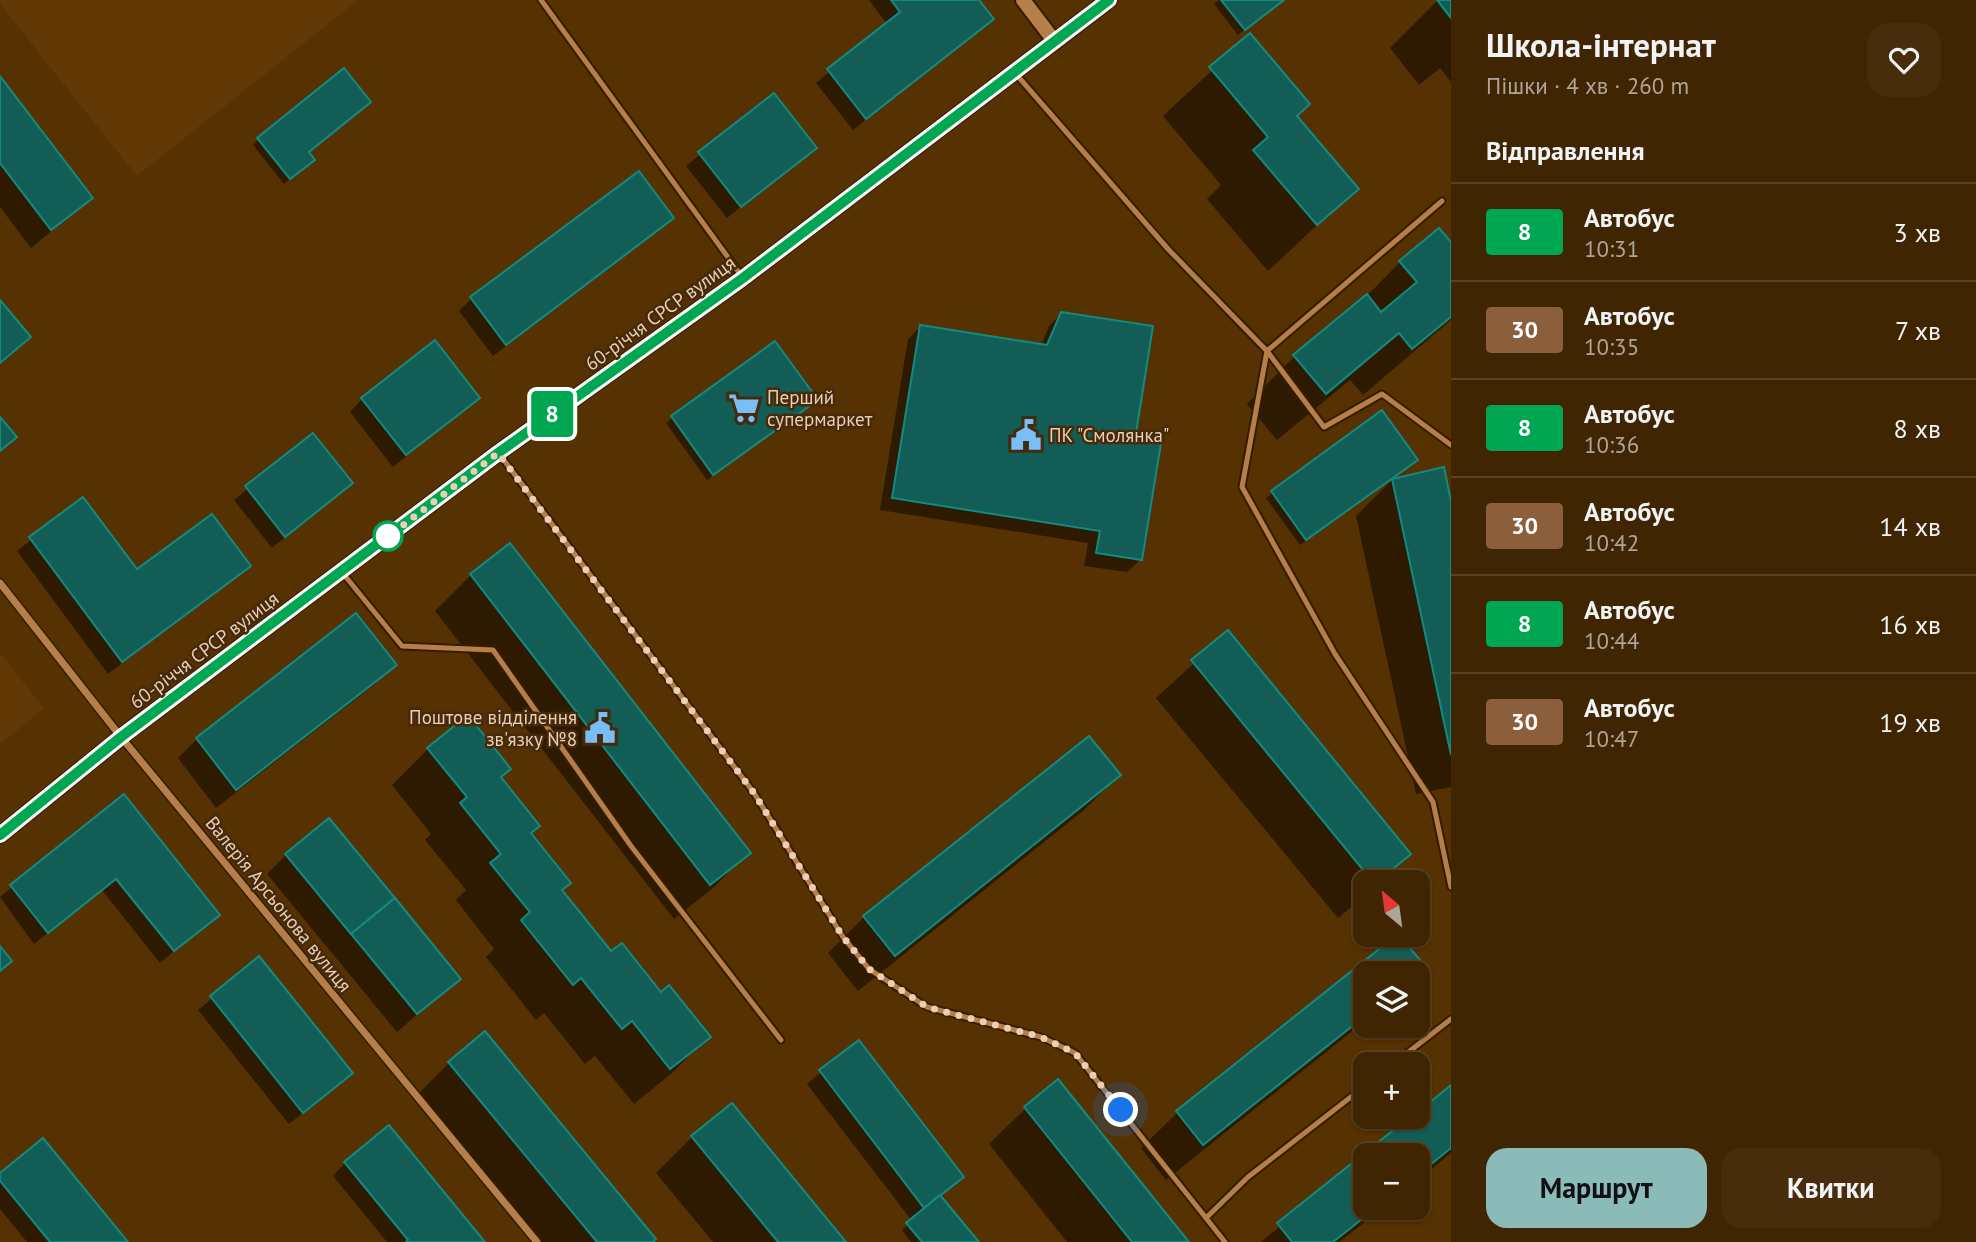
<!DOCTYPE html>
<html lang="uk">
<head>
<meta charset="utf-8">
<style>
	body { margin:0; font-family:"PT Sans",sans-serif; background:#472d0c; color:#f1f3f6; height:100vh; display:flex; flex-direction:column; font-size:26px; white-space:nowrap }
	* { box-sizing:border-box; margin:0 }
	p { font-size:23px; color:#aea599 }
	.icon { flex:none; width:38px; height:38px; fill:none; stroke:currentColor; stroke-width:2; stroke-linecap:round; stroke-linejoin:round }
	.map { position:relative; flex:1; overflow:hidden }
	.details { display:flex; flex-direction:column; background:#402502; width:525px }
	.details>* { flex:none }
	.badge { padding:0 14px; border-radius:5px; font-size:24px; line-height:46px }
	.needle { width:46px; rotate:331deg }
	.tools { position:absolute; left:1353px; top:870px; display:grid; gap:14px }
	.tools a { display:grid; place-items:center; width:77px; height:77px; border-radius:14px; background:#402502; box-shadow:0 2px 5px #0004,0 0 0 2px #594224; font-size:35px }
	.you { position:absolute; width:35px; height:35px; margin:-18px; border:5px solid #fff; border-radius:50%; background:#1a73e8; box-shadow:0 0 0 10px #1a73e833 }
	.map>.badge { position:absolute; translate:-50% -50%; box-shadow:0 0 0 4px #fff }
	h2 { padding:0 35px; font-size:26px; line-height:63px }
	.round { display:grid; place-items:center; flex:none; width:74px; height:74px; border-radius:21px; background:#472d0c }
	.headline { display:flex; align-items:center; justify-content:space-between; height:119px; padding:0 35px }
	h1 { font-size:33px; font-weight:700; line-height:52px }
	.action { display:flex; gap:14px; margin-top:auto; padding:14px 35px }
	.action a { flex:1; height:80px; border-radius:21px; background:#8bbbb9; color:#111; font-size:28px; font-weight:700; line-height:80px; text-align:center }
	.action a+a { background:#472d0c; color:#f1f3f6 }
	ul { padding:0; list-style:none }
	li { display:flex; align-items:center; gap:21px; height:98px; padding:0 35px; border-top:2px solid #594224 }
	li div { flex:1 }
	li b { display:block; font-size:26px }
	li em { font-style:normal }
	li .badge { min-width:77px; font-weight:700; text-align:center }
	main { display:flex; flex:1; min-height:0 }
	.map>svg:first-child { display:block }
	.built { fill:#623904 }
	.shadow { fill:#0007 }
	.building { fill:#125e57; stroke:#128a80; stroke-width:2 }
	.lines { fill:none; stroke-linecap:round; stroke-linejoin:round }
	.lane-casing { stroke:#351b00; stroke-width:9 }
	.street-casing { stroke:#351b00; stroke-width:10 }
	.secondary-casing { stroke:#351b00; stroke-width:18 }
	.lane { stroke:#b47f48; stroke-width:5 }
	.street { stroke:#b47f48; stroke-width:7 }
	.secondary { stroke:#b47f48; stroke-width:14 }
	.line-casing { stroke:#fff; stroke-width:16 }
	.line { stroke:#00a651; stroke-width:10 }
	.walk { stroke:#ebceb3; stroke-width:7; stroke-dasharray:0 12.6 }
	.stop-dot { fill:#fff; stroke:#00a651; stroke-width:3.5 }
	.labels { text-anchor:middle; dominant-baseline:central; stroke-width:5; stroke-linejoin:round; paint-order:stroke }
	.street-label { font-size:19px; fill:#ebceb3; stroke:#452a0c }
	.poi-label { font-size:19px; fill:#ebceb3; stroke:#452a0c; text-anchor:start }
</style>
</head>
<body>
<main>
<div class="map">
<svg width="1451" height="1242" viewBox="0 0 1451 1242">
	<rect width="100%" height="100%" fill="#563102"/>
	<g class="built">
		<polygon points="0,0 358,0 137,176 0,4"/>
		<polygon points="0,653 44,708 0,744"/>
	</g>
	<g class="shadow">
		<polygon points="869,0 977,0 992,19 853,130 816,83 887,24"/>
		<polygon points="1219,0 1283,0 1238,35 1214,4"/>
		<polygon points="1438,0 1451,0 1451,82 1440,68 1419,85 1390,48"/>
		<polygon points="1249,36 1295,117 1356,189 1268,271 1207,199 1221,185 1163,116"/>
		<polygon points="0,79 91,198 31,248 0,207"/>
		<polygon points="773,95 814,148 727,218 686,166"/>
		<polygon points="259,139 307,152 307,165 284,184 253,145"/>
		<polygon points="672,218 493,356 459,311 472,298"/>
		<polygon points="1451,245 1451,320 1363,395 1350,380 1277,440 1247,404 1295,356 1362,301 1400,262"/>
		<polygon points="1062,313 1140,560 1127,572 1084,566 1088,543 880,510 908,339 921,326 1041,346 1049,326"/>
		<polygon points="775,343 810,406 707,480 666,423"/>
		<polygon points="478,398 393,467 350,412 362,399"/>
		<polygon points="1382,413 1410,465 1300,545 1266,498"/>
		<polygon points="312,435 351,483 272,548 234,500"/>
		<polygon points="1442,469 1451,509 1451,787 1416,794 1356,516 1391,481"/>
		<polygon points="82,499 137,572 249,566 108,674 17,551"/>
		<polygon points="471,575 748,853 712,889 674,919 435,611"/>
		<polygon points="1228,632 1409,854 1381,882 1365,882 1365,896 1338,918 1156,698"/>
		<polygon points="395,665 375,684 216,808 178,758 197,739"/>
		<polygon points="1089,738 1119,775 1083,811 858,991 828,953 864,917"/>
		<polygon points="428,749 500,778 561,891 611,954 708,1037 672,1073 634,1104 595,1056 585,1064 544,1013 536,1020 486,957 494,949 456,900 466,890 425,840 431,834 392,785"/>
		<polygon points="123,796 218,914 160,963 102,890 34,944 0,897"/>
		<polygon points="286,855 458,979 397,1032 267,874"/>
		<polygon points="1399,936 1365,973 1365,1021 1166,1180 1141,1148 1177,1113"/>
		<polygon points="259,959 338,1085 289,1124 198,1010"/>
		<polygon points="858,1042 961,1177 940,1197 977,1242 911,1242 902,1230 912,1221 807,1084"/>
		<polygon points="449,1063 651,1242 531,1242 413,1099"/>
		<polygon points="1058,1082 1186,1242 1067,1242 989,1144 1025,1109"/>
		<polygon points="1451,1087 1451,1153 1418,1180 1418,1155 1366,1155"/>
		<polygon points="692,1137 844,1242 713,1242 656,1173"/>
		<polygon points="1365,1155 1365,1208 1383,1208 1339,1242 1261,1242"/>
		<polygon points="345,1163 483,1242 387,1242 333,1176"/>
		<polygon points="0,1175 126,1242 27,1242 0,1209"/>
	</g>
	<g class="building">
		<polygon points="891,0 979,0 994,19 866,119 827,69 900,12"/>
		<polygon points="1221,0 1284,0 1245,30"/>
		<polygon points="1437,0 1451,0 1451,18"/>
		<polygon points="1250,33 1310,104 1297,116 1359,189 1317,225 1253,150 1268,137 1209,67"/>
		<polygon points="344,68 371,102 309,152 315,160 290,179 257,138"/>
		<polygon points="0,76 93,198 51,230 0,163"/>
		<polygon points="774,93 817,148 741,207 698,152"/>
		<polygon points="639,171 674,218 506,345 470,297"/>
		<polygon points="1439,228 1451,242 1451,317 1412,349 1399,333 1326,394 1293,355 1367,294 1381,312 1417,282 1399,261"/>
		<polygon points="0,300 31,337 0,363"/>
		<polygon points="1061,312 1153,326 1136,433 1162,437 1142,560 1096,553 1100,531 892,498 920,325 1047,345"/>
		<polygon points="435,340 480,398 406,455 361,398"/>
		<polygon points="775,341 818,400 713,475 671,416"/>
		<polygon points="1382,410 1418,460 1306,540 1271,491"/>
		<polygon points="0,417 17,437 0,451"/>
		<polygon points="313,433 353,483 285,537 245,486"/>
		<polygon points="1444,467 1451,501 1451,755 1392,479"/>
		<polygon points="83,497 137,569 212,514 251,566 122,662 29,537"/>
		<polygon points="510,543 751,853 710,885 470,574"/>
		<polygon points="356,613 397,665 236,790 196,738"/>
		<polygon points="1228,630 1411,854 1377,882 1373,882 1191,660"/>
		<polygon points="468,715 511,769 501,777 540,826 531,833 571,883 562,890 611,951 622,943 661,992 669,985 711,1037 670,1069 632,1021 622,1029 581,978 573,985 521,920 530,912 490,863 501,854 460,803 467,797 427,748"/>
		<polygon points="1089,736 1121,775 895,956 863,916"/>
		<polygon points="124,794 220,915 174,951 116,879 48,933 10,885"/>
		<polygon points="329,818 395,898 351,934 285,854"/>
		<polygon points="395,898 461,979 417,1014 351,934"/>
		<polygon points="1398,934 1426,967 1418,974 1365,973 1365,1016 1203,1145 1176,1111"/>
		<polygon points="0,946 12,961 0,971"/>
		<polygon points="259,956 353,1073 303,1113 210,996"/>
		<polygon points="485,1031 656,1239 653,1242 597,1242 448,1062"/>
		<polygon points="859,1040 964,1177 924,1208 819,1070"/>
		<polygon points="1058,1079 1189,1242 1132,1242 1024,1107"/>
		<polygon points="1451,1085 1451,1148 1418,1175 1418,1155 1365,1155 1365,1208 1376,1208 1333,1242 1292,1242 1277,1223 1411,1116 1418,1116 1418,1112"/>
		<polygon points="732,1103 846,1242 778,1242 691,1136"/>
		<polygon points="389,1125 485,1242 406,1242 408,1240 344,1162"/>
		<polygon points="43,1138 128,1242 50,1242 0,1181 0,1173"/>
		<polygon points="940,1195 979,1242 922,1242 906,1223"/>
	</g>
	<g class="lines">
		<defs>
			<g id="lane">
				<polyline points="541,0 743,278"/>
				<polyline points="1015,73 1168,249 1267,351 1242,487 1335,654 1433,802 1451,887"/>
				<polyline points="1442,201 1267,351 1324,427 1382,394 1451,445"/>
				<polyline points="500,455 754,793 843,937 869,969 927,1007 1041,1037 1075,1053 1206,1218"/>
				<polyline points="341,571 402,646 493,650 631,846 781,1040"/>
				<polyline points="1393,1064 1451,1019"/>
				<polyline points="1225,1242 1206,1218 1248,1177 1365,1086"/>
			</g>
			<polyline id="street" points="0,583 121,737 537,1242"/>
			<g id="secondary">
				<polyline points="1023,0 1055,42"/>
				<polyline points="0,835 121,737 498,453 743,278 1109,0"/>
			</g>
		</defs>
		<use href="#lane" class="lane-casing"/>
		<use href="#street" class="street-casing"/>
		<use href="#secondary" class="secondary-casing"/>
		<use href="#lane" class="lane"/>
		<use href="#street" class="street"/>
		<use href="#secondary" class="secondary"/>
	</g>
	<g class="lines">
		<defs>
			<polyline id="line" points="0,835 121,737 498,453 743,278 1109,0"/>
		</defs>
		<use href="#line" class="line-casing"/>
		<use href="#line" class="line"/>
		<polyline class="walk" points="388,536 381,542 498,453 754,793 843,937 869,969 927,1007 1041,1037 1075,1053 1121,1110"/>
	</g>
	<defs>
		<symbol id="supermarket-bare" viewBox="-9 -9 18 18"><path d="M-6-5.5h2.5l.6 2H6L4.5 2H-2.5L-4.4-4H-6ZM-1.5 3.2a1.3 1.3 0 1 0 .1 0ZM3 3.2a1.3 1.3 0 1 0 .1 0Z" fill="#7abef8" stroke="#452a0c" stroke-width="2.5" paint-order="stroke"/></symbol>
		<symbol id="civic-bare" viewBox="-9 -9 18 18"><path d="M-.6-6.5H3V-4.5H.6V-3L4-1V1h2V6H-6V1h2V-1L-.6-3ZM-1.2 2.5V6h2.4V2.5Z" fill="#7abef8" stroke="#452a0c" stroke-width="2.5" paint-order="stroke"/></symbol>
	</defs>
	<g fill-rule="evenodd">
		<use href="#supermarket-bare" x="722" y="386" width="44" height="44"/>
		<use href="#civic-bare" x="1004" y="413" width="44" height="44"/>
		<use href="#civic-bare" x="578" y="706" width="44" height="44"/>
	</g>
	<circle class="stop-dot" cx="388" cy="536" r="14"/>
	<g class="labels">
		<g class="street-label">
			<text transform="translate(660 313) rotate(-36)">60-річчя СРСР вулиця</text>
			<text transform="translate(204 650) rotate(-37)">60-річчя СРСР вулиця</text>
			<text transform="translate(279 904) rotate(51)">Валерія Арсьонова вулиця</text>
		</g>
		<g class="poi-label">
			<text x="767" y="397">Перший<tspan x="767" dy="22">супермаркет</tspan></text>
			<text x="1049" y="435">ПК "Смолянка"</text>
			<text x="577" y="717" text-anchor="end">Поштове відділення<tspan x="577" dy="22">зв'язку №8</tspan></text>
		</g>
	</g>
</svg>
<div class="tools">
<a><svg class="needle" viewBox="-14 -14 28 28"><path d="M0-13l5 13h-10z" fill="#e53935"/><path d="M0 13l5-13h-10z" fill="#aea599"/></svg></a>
<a><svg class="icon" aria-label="layers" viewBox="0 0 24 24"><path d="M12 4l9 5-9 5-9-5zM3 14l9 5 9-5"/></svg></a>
<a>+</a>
<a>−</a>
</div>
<div class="you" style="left:1121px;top:1110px"></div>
<b class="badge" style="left:552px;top:414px;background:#00a651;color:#fff">8</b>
</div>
<section class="details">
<div class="headline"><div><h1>Школа-інтернат</h1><p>Пішки · 4 хв · 260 m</p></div><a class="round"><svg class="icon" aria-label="heart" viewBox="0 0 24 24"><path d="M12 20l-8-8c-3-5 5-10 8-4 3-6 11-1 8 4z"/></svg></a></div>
<h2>Відправлення</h2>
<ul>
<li><span class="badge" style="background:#00a651;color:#fff">8</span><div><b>Автобус</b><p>10:31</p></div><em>3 хв</em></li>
<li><span class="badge" style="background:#8b5e3c;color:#fff">30</span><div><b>Автобус</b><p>10:35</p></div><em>7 хв</em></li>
<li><span class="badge" style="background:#00a651;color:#fff">8</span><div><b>Автобус</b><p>10:36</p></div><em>8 хв</em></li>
<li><span class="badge" style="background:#8b5e3c;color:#fff">30</span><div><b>Автобус</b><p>10:42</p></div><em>14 хв</em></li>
<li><span class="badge" style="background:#00a651;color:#fff">8</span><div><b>Автобус</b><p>10:44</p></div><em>16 хв</em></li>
<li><span class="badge" style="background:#8b5e3c;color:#fff">30</span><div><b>Автобус</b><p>10:47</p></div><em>19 хв</em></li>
</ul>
<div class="action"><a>Маршрут</a><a>Квитки</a></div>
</section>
</main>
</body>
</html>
